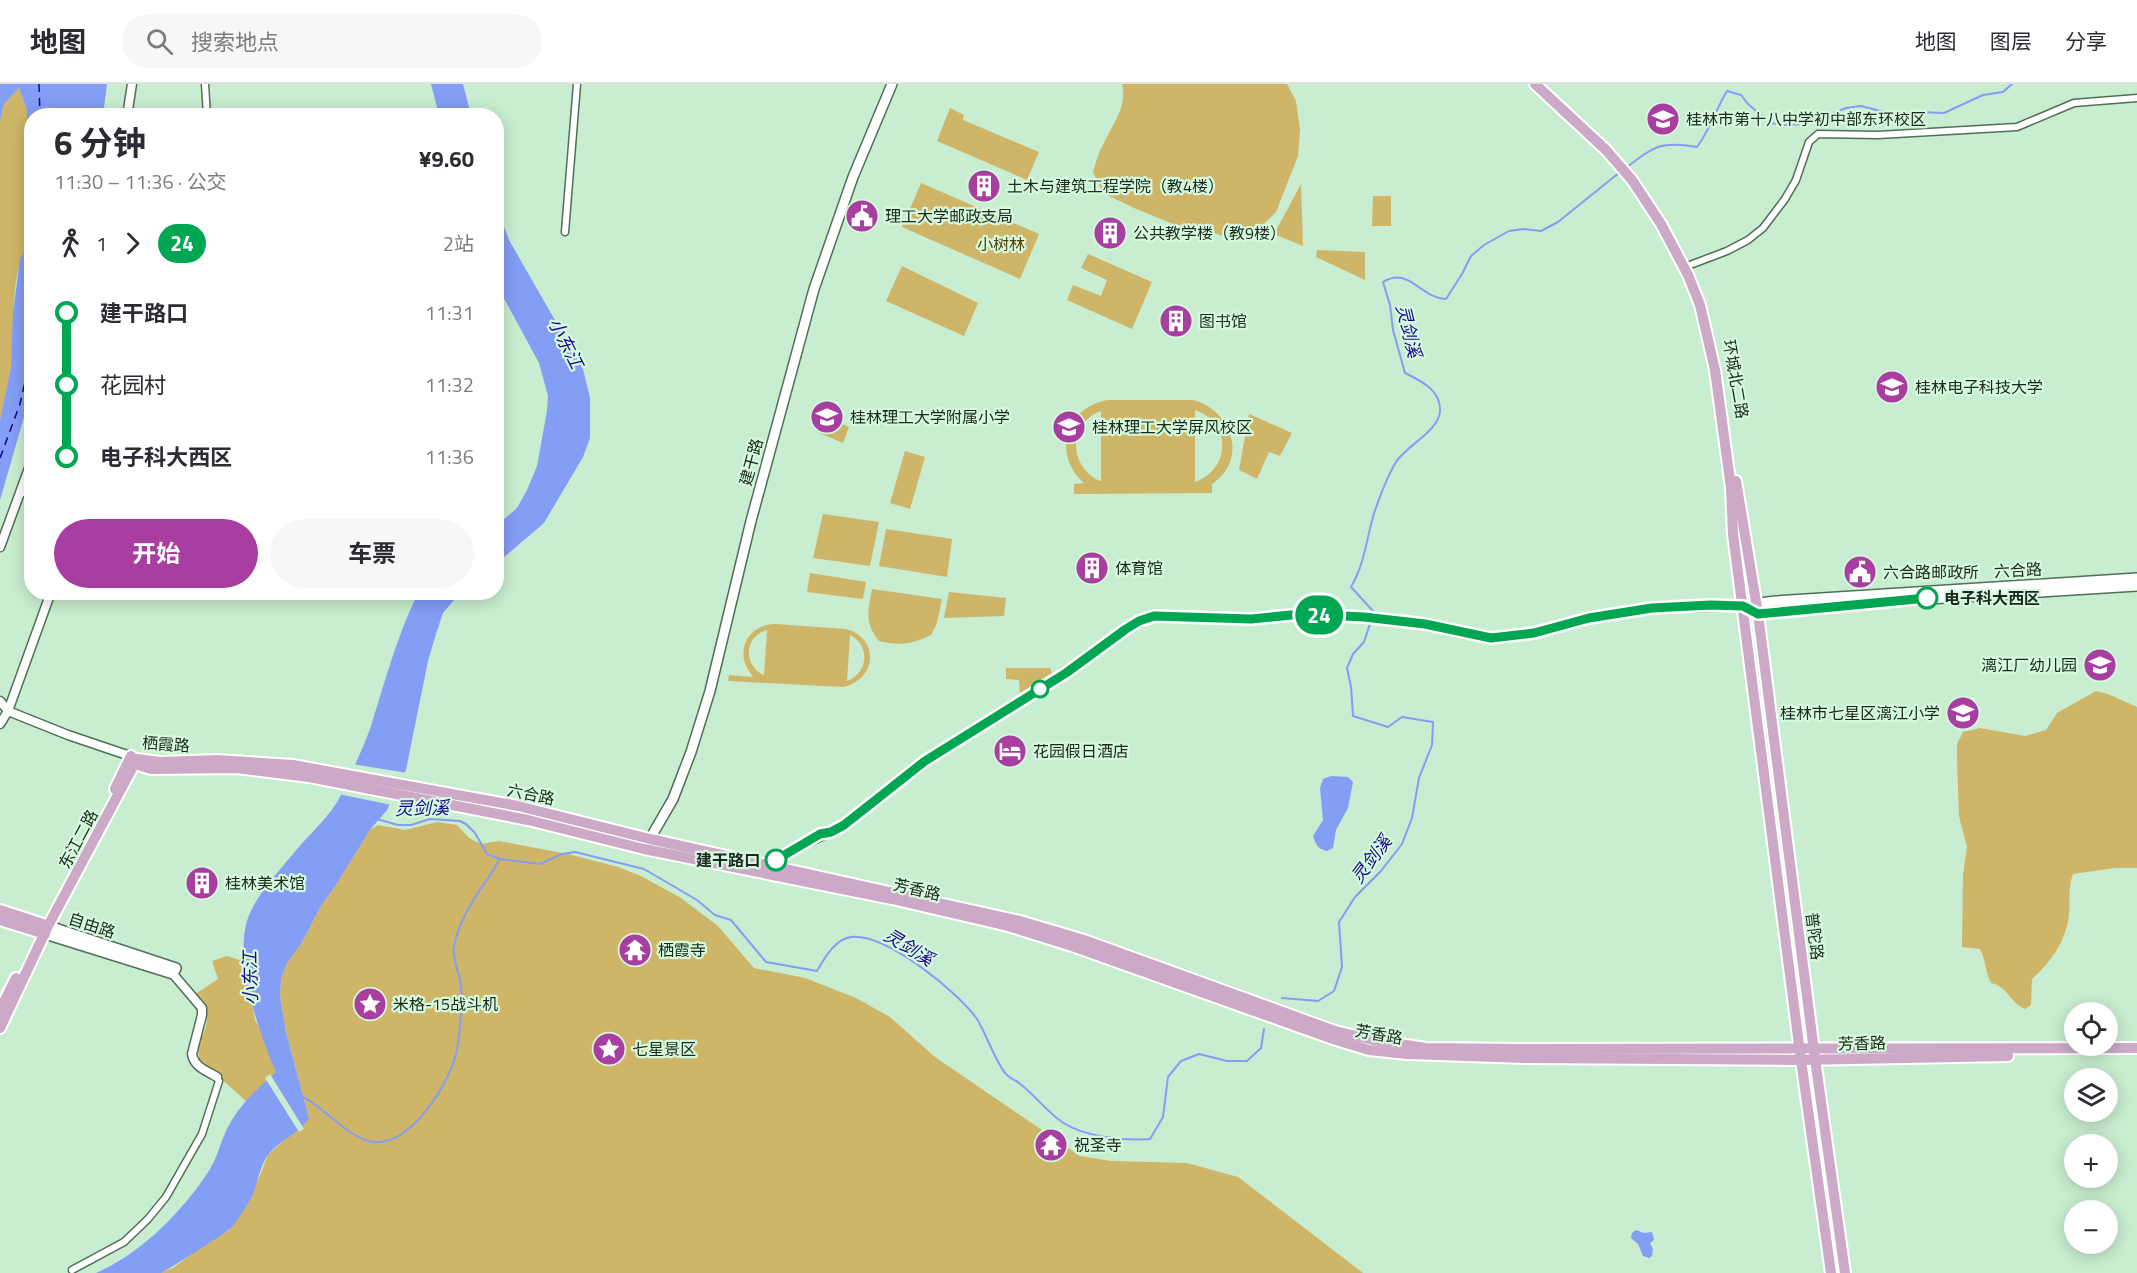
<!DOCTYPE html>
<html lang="zh">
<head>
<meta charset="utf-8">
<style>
	body { margin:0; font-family:"Titillium Web","Noto Sans SC",sans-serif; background:#f7f7f7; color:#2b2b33; height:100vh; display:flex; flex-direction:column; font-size:22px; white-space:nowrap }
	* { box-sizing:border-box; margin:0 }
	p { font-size:20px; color:#7c7c81 }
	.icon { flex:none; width:33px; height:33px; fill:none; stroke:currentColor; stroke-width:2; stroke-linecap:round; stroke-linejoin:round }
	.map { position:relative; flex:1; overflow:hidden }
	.sheet { position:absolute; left:24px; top:24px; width:480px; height:492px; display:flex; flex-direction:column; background:#fff; border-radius:24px; box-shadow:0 3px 15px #0003 }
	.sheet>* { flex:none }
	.badge { padding:0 12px; border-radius:20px; font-size:21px; line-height:39px }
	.fabs { position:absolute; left:2064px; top:918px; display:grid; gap:12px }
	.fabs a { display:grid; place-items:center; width:54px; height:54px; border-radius:50%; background:#fff; box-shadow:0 3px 15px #0003; font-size:30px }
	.map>.badge { position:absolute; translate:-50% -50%; box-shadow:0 0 0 3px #fff }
	.legs { display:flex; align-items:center; gap:9px; height:66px; padding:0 30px; font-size:20px }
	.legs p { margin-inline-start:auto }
	.headline { display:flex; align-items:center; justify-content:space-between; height:102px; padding:0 30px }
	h1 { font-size:33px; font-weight:700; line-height:45px }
	.cta { display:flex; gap:12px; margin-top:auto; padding:12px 30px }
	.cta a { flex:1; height:69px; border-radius:36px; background:#a83ea0; color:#fff; font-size:24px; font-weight:700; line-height:69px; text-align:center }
	.cta a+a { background:#f7f7f7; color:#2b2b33 }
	ul { padding:0 30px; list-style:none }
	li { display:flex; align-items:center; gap:21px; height:72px; font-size:22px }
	li i { display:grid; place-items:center; width:9px; height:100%; margin:0 8px; background:currentColor }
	li i::after { content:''; width:15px; height:15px; margin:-8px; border:4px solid; border-radius:50%; background:#fff }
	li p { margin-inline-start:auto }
	li:first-child i { background:linear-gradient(#0000 50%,currentColor 0) }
	li:last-child i { background:linear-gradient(currentColor 50%,#0000 0) }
	header { display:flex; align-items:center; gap:36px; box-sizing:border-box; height:84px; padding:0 30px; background:#fff; border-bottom:2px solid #e1e1e2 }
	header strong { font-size:28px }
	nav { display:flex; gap:33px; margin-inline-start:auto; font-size:21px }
	.search { width:420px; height:54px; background:#f7f7f7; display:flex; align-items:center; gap:15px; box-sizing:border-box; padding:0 21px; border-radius:33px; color:#7c7c81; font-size:22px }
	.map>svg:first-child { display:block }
	.green { fill:#cfb568; fill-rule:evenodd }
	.water { fill:#849df5 }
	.pier { fill:#c9edd0 }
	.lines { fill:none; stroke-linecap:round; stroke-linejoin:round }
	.stream { stroke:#849df5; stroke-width:2 }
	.ferry { stroke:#18038e; stroke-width:1.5; stroke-dasharray:8 6; stroke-linecap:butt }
	.minor-casing { stroke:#4f7056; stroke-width:9 }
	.tertiary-casing { stroke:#4f7056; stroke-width:11 }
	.secondary-casing { stroke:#4f7056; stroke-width:12 }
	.primary-casing { stroke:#fff; stroke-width:14 }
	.minor { stroke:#fff; stroke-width:6 }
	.tertiary { stroke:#fff; stroke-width:8 }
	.secondary { stroke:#fff; stroke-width:9 }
	.primary { stroke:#cda9c8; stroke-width:10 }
	.line-1-casing { stroke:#fff; stroke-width:14 }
	.line-1 { stroke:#00a651; stroke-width:9 }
	.stop-1-dot { fill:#fff; stroke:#00a651; stroke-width:3 }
	.labels { text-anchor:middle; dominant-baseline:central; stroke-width:4.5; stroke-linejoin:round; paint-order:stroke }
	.poi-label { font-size:16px; fill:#1a271d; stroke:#d6fadd; text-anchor:start }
	.park-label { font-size:16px; fill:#523f00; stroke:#d6fadd }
	.street-label { font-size:16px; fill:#1a271d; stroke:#d6fadd }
	.stop-label { font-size:16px; font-weight:bold; fill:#1a271d; stroke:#d6fadd; text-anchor:start }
	.water-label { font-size:18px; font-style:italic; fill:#18038e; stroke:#d6fadd }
</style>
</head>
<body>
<header>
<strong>地图</strong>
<div class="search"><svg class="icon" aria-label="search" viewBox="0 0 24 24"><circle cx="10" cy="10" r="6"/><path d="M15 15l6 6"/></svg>搜索地点</div>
<nav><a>地图</a><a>图层</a><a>分享</a></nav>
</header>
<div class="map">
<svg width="2137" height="1189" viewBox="0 0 2137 1189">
	<rect width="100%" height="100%" fill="#c9edd0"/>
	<g class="green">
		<path d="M1122,0H1287L1296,17L1300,45L1298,72L1276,128L1255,149L1228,154L1200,144L1173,140L1134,124L1103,109L1093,88C1096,79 1098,69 1103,61C1112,41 1128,22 1122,0Z"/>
		<path d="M19,4L27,26V43L25,165C11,194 14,240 12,272C11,294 5,315 0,336V37L4,20Z"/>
		<polygon points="950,24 964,31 963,36 1039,68 1027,96 937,57"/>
		<polygon points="921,99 1039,150 1020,195 902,143"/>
		<polygon points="1301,100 1303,162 1274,150"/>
		<polygon points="1373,112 1391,112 1391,142 1372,142"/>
		<polygon points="1317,166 1365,168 1365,196 1316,173"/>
		<polygon points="1088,170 1152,198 1132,245 1067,216 1073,201 1101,212 1107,196 1081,184"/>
		<polygon points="902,182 978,219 964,252 886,217"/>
		<path d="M1108,316H1193C1232,326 1249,376 1212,400V409L1074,410V400L1084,399C1052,370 1065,323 1108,316ZM1195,326C1232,339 1231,385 1195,398ZM1101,327V397H1100C1069,383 1067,339 1101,327Z"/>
		<polygon points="1249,330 1292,349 1280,372 1269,368 1257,395 1239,386"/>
		<polygon points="825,333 849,343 843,359 819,349"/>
		<polygon points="905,367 925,373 910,425 890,419"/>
		<polygon points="823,430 879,438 870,482 813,474"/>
		<polygon points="886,445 952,455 947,493 879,482"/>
		<polygon points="810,489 866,498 863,515 807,508"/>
		<path d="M872,505L942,515L937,539L931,551C913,560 899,562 879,557C864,538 868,527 872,505Z"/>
		<polygon points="949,508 1006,514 1004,532 944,534"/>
		<path d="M775,540L846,545C881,555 876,596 843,603L728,597L729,591L753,593C750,588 745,582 744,576C740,555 756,540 775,540ZM767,546L764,591H763C743,580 744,553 767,546ZM850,551C871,562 868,589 847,597Z"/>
		<polygon points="1006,584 1050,584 1052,589 1020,609 1019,596 1006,595"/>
		<path d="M2096,607L2108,610L2137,623V784H2115L2073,790C2068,804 2070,817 2069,831C2066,857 2051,878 2032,895L2031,921L2025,925C2008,917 2009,903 1991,899C1985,888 1986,876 1980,865L1962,863L1963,791L1967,763L1959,732L1957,675V660L1963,648L1980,644L2025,652L2046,646L2057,629Z"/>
		<path d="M437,738L457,741L469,754L481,760L499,757L568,770L618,783L641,792L681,814L718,842L754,884L805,894L856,914L890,933L935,973L1080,1072L1111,1077L1187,1079L1238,1093L1363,1189H160L173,1184L205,1160L229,1146L249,1118L268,1071L293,1048L265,999L246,1017L199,975C194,947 222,945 194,911L218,895L212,877L227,872L246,878L255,936L309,1034L286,948L280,913L281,895L287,879L301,860L321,822L336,801L370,746L378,741L405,746Z"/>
	</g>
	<g class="water">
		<polygon points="0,0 107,0 103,31 32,32 31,309 0,416 0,336 11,284 13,228 20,175 25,165 27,43 27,26 19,4 4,20 0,37"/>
		<polygon points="431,0 463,0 471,31 439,31"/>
		<polygon points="497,124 509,156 583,285 590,314 590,354 583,373 544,439 497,479 497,441 517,424 527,406 537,382 547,327 548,312 539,279 506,218 497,204"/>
		<path d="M418,509H460L443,529L436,550L428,577L406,686L387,726L370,746L336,801L321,822L301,860L287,879L281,895L280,913L286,948L309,1034C302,1047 279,1057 268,1071C258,1084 258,1104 249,1118C245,1124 236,1139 231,1144C227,1148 165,1188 161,1189C144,1189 114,1189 96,1189C141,1170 185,1125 210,1085C218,1072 221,1056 228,1043C239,1021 258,1004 276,988C259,949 231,870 250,829C260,807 278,788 293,770C309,750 331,732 342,709C352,687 363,665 371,642C385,597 397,552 418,509Z"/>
		<path d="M1331,692L1348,693L1353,698L1348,724L1336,746L1333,764L1327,767C1318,765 1316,761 1313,752L1323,736L1320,704L1323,695Z"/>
		<polygon points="1636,1146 1644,1149 1652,1148 1654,1156 1650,1159 1653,1165 1652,1172 1649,1174 1643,1172 1638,1160 1631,1154 1632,1149"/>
	</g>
	<g class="pier">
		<polygon points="352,680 408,689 392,721 338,710"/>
		<polygon points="270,990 304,1045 299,1048 265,994"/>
	</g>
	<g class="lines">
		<g class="stream">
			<path d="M1627,83C1656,61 1662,57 1697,63C1710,46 1716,25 1727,7L1741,11L1748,20L1770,39L1785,41L1806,40L1846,24L1861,22L1900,32L1919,28L1944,29L1983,11L2003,8L2012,0"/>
			<path d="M1372,532L1373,527L1351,503C1364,481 1366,458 1373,433C1377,419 1388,391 1396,378C1407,361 1439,347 1440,327C1441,306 1421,297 1405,289L1393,246L1390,221L1383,198C1409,182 1420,214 1446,215L1462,190L1471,172L1484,161L1509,147L1523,145L1541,147L1558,138L1620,88"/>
			<path d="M377,735L398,741H411L430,735L460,737L466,740L475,749L487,770L500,775L540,780L562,770L575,768L644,785L697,816L715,831L731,836L766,878L817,887C824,875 835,855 851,853C886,849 958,908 977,935C986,949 997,982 1007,991C1010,994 1015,996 1019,999C1034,1010 1046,1027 1062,1038C1084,1053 1125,1057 1150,1055L1163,1033L1168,993L1181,977L1199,970L1227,977H1247L1261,964L1264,945"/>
			<polyline points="1282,914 1318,917 1334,907 1342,883 1339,838 1355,813 1381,787 1402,760 1412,734 1419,694 1432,661 1433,638 1402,633 1388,643 1353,632 1351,603 1347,584 1353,570 1364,558 1371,537"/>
			<path d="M301,1012C325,1023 347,1054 373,1058C411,1062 447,1002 456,971C459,958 463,916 461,903C460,889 452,877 454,863C459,830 484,803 500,775"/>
		</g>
		<g class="ferry">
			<polyline points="39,0 40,32"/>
			<polyline points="0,374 20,320 32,267"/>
		</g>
		<defs>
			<g id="minor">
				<polyline points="205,0 207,32"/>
				<polyline points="565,148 577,0"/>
				<polyline points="1690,181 1727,167 1748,156 1763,144 1785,115 1796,96 1809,58 1818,50 1878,51 2017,43 2074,19 2137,14"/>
				<polyline points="21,408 32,412"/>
				<polyline points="72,1186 124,1158 148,1135 166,1113 202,1050 219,997 217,993"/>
			</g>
			<g id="tertiary">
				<polyline points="127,32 132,0"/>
				<polyline points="0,463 32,376"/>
				<polyline points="0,617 8,627 68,651 136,674"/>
				<polyline points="0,640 8,627 51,508"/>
				<path d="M767,784C783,766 823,753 844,741L925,677L1066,589L1126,545L1139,537L1153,532L1251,535L1302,530L1364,533L1425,540L1491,554L1534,549L1589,534L1651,524L1743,522"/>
				<path d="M173,890L202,924V931L192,970C194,983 207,987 217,993"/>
			</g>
			<g id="secondary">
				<polyline points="1750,520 1776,517 2137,494"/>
				<polyline points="1743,522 1758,530 1881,518 2137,502"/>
				<polyline points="644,765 673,715 691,668 710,607 751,437 814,205 853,93 892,0"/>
				<polyline points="43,840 176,884 173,890 45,850"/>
			</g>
			<g id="primary">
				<polyline points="1535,0 1606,66 1632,96 1661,140 1688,191 1700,221 1715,286 1731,404 1733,450 1801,976 1831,1189"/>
				<polyline points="1736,397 1758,530 1815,975 1845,1189"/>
				<polyline points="135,680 151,685 236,684 309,693 528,736 644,765 892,815 1008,842 1072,862 1333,955 1369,966 1407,970 1526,974 1801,976 2008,972"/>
				<polyline points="115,705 131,672"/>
				<polyline points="0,826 43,840"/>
				<polyline points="0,836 45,850"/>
				<polyline points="0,926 16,894"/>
				<polyline points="0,944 48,842 137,675 160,678 217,676 293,681 518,722 650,755 1020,837 1084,856 1335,947 1373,956 1426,964 1522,965 2137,964"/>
			</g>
		</defs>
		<use href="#minor" class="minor-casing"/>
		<use href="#tertiary" class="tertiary-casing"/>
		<use href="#secondary" class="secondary-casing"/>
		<use href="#primary" class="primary-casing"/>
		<use href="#minor" class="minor"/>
		<use href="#tertiary" class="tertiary"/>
		<use href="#secondary" class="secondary"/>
		<use href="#primary" class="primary"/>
	</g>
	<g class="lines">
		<defs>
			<polyline id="line-1" points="776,776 820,750 831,748 844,741 925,677 1066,589 1126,545 1139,537 1154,532 1251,535 1302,530 1364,533 1425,540 1491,554 1534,549 1589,534 1652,524 1711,521 1743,522 1758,530 1927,514"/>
		</defs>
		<use href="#line-1" class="line-1-casing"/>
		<use href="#line-1" class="line-1"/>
	</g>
	<defs>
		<symbol id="school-disc" viewBox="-11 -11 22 22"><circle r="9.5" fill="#a83ea0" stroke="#d6fadd"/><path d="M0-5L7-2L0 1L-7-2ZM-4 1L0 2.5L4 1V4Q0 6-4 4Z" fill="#fff"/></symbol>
		<symbol id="building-disc" viewBox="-11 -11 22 22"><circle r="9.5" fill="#a83ea0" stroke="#d6fadd"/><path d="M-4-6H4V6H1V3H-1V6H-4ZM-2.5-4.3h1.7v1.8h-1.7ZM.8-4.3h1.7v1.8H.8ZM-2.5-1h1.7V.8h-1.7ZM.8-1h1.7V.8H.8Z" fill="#fff"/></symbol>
		<symbol id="civic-disc" viewBox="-11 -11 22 22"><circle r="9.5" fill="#a83ea0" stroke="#d6fadd"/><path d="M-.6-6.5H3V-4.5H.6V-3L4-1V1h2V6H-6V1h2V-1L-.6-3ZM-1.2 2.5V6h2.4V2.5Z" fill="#fff"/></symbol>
		<symbol id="university-disc" viewBox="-11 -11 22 22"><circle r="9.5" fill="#a83ea0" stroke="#d6fadd"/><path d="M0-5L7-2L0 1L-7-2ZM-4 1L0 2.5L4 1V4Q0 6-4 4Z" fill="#fff"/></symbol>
		<symbol id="hotel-disc" viewBox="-11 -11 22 22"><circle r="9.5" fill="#a83ea0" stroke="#d6fadd"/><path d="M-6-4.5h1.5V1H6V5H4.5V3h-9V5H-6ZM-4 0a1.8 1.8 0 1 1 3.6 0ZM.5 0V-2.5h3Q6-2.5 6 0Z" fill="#fff"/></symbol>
		<symbol id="temple-disc" viewBox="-11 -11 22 22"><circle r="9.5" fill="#a83ea0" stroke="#d6fadd"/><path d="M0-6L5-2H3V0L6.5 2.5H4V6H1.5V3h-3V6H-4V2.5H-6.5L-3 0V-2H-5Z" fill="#fff"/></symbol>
		<symbol id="sight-disc" viewBox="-11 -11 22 22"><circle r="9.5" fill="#a83ea0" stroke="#d6fadd"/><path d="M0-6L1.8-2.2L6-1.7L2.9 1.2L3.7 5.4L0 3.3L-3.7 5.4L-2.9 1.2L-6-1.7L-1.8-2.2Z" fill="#fff"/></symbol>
	</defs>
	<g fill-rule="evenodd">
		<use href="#school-disc" x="1644" y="16" width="38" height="38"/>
		<use href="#building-disc" x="965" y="83" width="38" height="38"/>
		<use href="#civic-disc" x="843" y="113" width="38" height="38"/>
		<use href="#building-disc" x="1091" y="130" width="38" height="38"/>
		<use href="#building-disc" x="1157" y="218" width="38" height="38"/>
		<use href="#university-disc" x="1873" y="284" width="38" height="38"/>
		<use href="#school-disc" x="808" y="314" width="38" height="38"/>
		<use href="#university-disc" x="1050" y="324" width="38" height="38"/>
		<use href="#building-disc" x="1073" y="465" width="38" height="38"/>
		<use href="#civic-disc" x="1841" y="469" width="38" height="38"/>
		<use href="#school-disc" x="2081" y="562" width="38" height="38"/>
		<use href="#school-disc" x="1944" y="610" width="38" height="38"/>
		<use href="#hotel-disc" x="991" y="648" width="38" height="38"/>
		<use href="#building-disc" x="183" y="780" width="38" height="38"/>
		<use href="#temple-disc" x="616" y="847" width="38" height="38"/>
		<use href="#sight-disc" x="351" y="901" width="38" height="38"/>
		<use href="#sight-disc" x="590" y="946" width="38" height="38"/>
		<use href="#temple-disc" x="1032" y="1042" width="38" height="38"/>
	</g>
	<g class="stop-1-dot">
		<circle cx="1927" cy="514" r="10"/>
		<circle cx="1040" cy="605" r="8"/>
		<circle cx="776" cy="776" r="10"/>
	</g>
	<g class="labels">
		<g class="poi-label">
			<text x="1686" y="35">桂林市第十八中学初中部东环校区</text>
			<text x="1007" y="102">土木与建筑工程学院（教4楼）</text>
			<text x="885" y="132">理工大学邮政支局</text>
			<text x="1133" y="149">公共教学楼（教9楼）</text>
			<text x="1199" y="237">图书馆</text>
			<text x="1915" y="303">桂林电子科技大学</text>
			<text x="850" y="333">桂林理工大学附属小学</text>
			<text x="1092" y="343">桂林理工大学屏风校区</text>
			<text x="1115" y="484">体育馆</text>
			<text x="1883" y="488">六合路邮政所</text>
			<text x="2077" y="581" text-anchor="end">漓江厂幼儿园</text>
			<text x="1940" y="629" text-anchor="end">桂林市七星区漓江小学</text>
			<text x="1033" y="667">花园假日酒店</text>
			<text x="225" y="799">桂林美术馆</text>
			<text x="658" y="866">栖霞寺</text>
			<text x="393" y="920">米格-15战斗机</text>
			<text x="632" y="965">七星景区</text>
			<text x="1074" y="1061">祝圣寺</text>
		</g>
		<g class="park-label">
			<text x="1001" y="160">小树林</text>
		</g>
		<g class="street-label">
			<text transform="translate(1736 295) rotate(80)">环城北二路</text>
			<text transform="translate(751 378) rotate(-75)">建干路</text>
			<text transform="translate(2018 486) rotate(-3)">六合路</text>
			<text transform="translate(166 660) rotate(4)">栖霞路</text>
			<text transform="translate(531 710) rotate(12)">六合路</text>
			<text transform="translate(78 755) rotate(-62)">东江二路</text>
			<text transform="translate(917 805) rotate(13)">芳香路</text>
			<text transform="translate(92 841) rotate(18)">自由路</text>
			<text transform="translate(1815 852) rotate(83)">普陀路</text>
			<text transform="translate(1379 950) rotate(10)">芳香路</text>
			<text transform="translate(1862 959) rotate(-1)">芳香路</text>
		</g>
		<g class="stop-label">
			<text x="1944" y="514">电子科大西区</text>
			<text x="760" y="776" text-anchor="end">建干路口</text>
		</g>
		<g class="water-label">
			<text transform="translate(1409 247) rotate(76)">灵剑溪</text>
			<text transform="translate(566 259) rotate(63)">小东江</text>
			<text transform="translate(422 724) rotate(-1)">灵剑溪</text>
			<text transform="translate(1371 775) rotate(-53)">灵剑溪</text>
			<text transform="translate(909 863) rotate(31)">灵剑溪</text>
			<text transform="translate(250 894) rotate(-91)">小东江</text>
		</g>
	</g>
</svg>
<div class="fabs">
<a><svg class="icon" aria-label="locate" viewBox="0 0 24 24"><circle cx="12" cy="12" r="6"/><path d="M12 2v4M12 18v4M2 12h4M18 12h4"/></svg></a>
<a><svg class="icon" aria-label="layers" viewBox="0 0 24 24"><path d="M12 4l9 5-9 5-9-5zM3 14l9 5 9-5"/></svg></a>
<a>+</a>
<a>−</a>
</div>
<b class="badge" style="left:1319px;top:531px;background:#00a651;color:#fff">24</b>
<section class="sheet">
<div class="headline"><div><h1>6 分钟</h1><p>11:30 – 11:36 · 公交</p></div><b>¥9.60</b></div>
<div class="legs"><svg class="icon" aria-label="walk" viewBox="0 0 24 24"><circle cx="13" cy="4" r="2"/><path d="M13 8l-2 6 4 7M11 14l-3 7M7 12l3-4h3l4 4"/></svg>1<svg class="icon" aria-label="forward" viewBox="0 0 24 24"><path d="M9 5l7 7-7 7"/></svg><b class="badge" style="background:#00a651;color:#fff">24</b><p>2站</p></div>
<ul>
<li><i style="color:#00a651"></i><b>建干路口</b><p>11:31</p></li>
<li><i style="color:#00a651"></i><span>花园村</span><p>11:32</p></li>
<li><i style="color:#00a651"></i><b>电子科大西区</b><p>11:36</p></li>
</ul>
<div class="cta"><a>开始</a><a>车票</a></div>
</section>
</div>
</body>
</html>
